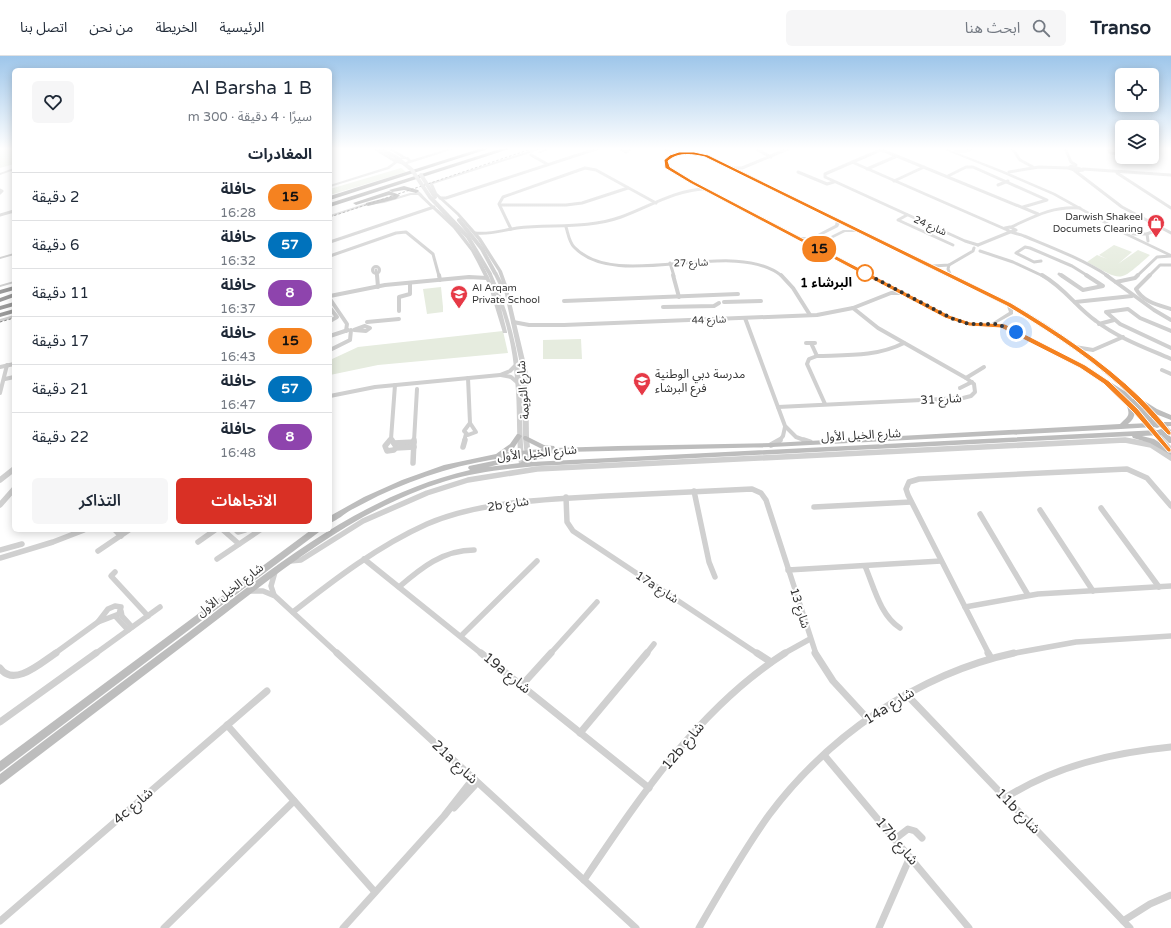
<!DOCTYPE html>
<html lang="ar">
<head>
<meta charset="utf-8">
<style>
	body { margin:0; font-family:"Varela Round","Noto Sans Arabic",sans-serif; background:#f6f6f7; color:#1f2937; direction:rtl; height:100vh; display:flex; flex-direction:column; font-size:15px; white-space:nowrap }
	* { box-sizing:border-box; margin:0 }
	p { font-size:13px; color:#747a83 }
	.icon { flex:none; width:22px; height:22px; fill:none; stroke:currentColor; stroke-width:2; stroke-linecap:round; stroke-linejoin:round }
	.map { position:relative; flex:1; overflow:hidden; direction:ltr }
	.panel { position:absolute; left:12px; top:12px; width:320px; height:464px; display:flex; flex-direction:column; background:#fff; border-radius:6px; box-shadow:0 2px 10px #0003; direction:rtl }
	.panel>* { flex:none }
	.badge { padding:0 8px; border-radius:13px; font-size:14px; line-height:26px }
	.fabs { position:absolute; left:1115px; top:12px; display:grid; gap:8px }
	.fabs a { display:grid; place-items:center; width:44px; height:44px; border-radius:6px; background:#fff; box-shadow:0 2px 10px #0003; font-size:20px }
	.you { position:absolute; width:20px; height:20px; margin:-10px; border:3px solid #fff; border-radius:50%; background:#1a73e8; box-shadow:0 0 0 6px #1a73e833 }
	.map>.badge { position:absolute; translate:-50% -50%; box-shadow:0 0 0 2px #fff }
	h2 { padding:0 20px; font-size:15px; line-height:36px }
	.round { display:grid; place-items:center; flex:none; width:42px; height:42px; border-radius:6px; background:#f6f6f7 }
	.head { display:flex; align-items:center; justify-content:space-between; height:68px; padding:0 20px }
	h1 { font-size:19px; font-weight:600; line-height:30px }
	.button { display:flex; gap:8px; margin-top:auto; padding:8px 20px }
	.button a { flex:1; height:46px; border-radius:6px; background:#d93025; color:#fff; font-size:16px; font-weight:600; line-height:46px; text-align:center }
	.button a+a { background:#f6f6f7; color:#1f2937 }
	ul { padding:0; list-style:none }
	li { display:flex; align-items:center; gap:12px; height:48px; padding:0 20px; border-top:1px solid #e0e1e3 }
	li div { flex:1 }
	li b { display:block; font-size:15px }
	li em { font-style:normal }
	li .badge { min-width:44px; font-weight:700; text-align:center }
	header { display:flex; align-items:center; gap:24px; box-sizing:border-box; height:56px; padding:0 20px; background:#fff; border-bottom:1px solid #e0e1e3 }
	header strong { font-size:19px }
	nav { display:flex; gap:22px; margin-inline-start:auto; font-size:14px }
	.search { width:280px; height:36px; background:#f6f6f7; display:flex; align-items:center; gap:10px; box-sizing:border-box; padding:0 14px; border-radius:6px; color:#747a83; font-size:15px }
	.map>svg:first-child { display:block }
	.green { fill:#e6ecdf }
	.lines { fill:none; stroke-linecap:round; stroke-linejoin:round }
	.minor-far3 { stroke:#d0d0d0; stroke-width:3 }
	.minor-far2 { stroke:#d0d0d0; stroke-width:4 }
	.minor-far1 { stroke:#d0d0d0; stroke-width:5.5 }
	.minor { stroke:#d0d0d0; stroke-width:7 }
	.tertiary { fill:#d0d0d0; fill-rule:evenodd }
	.secondary { fill:#bdbdbd; fill-rule:evenodd }
	.motorway { fill:#9a9a9a; fill-rule:evenodd }
	.rail { stroke:#888; stroke-width:1; stroke-dasharray:2.5 2; stroke-linecap:butt }
	.tertiary-bridge { stroke:#d0d0d0; stroke-width:4 }
	.line { fill:#f58220; stroke:#fff }
	.walk { stroke:#333; stroke-width:4; stroke-dasharray:0 7.2 }
	.stop-dot { fill:#fff; stroke:#f58220; stroke-width:2 }
	.labels { text-anchor:middle; dominant-baseline:central; stroke-width:4; stroke-linejoin:round; paint-order:stroke }
	.far-poi-label { font-size:10px; fill:#333; stroke:#fff; text-anchor:end }
	.far-street-label { font-size:10px; fill:#333; stroke:#fff }
	.poi-label { font-size:12px; fill:#333; stroke:#fff; text-anchor:start }
	.street-label { font-size:12px; fill:#333; stroke:#fff }
	.far-district-label { font-size:13px; font-weight:bold; fill:#000; stroke:#fff }
	.near-street-label { font-size:14px; fill:#333; stroke:#fff }
</style>
</head>
<body>
<header>
<strong>Transo</strong>
<div class="search"><svg class="icon" aria-label="search" viewBox="0 0 24 24"><circle cx="10" cy="10" r="6"/><path d="M15 15l6 6"/></svg>ابحث هنا</div>
<nav><a>الرئيسية</a><a>الخريطة</a><a>من نحن</a><a>اتصل بنا</a></nav>
</header>
<div class="map">
<svg width="1171" height="872" viewBox="0 0 1171 872">
	<rect width="100%" height="100%" fill="#fff"/>
	<g class="green">
		<polygon points="5,92 14,92 14,108 0,112 0,94"/>
		<polygon points="401,112 406,116 330,139 330,133"/>
		<path d="M1114,189L1132,196L1118,208L1138,194L1150,199C1118,227 1124,226 1087,206L1097,199L1107,203L1099,199Z"/>
		<polygon points="441,231 443,251 438,252 443,251 443,256 427,258 423,233"/>
		<polygon points="503,275 508,297 378,309 330,319 330,304 358,291"/>
		<polygon points="581,283 582,303 543,303 543,284"/>
	</g>
	<g class="lines">
		<g class="minor-far3">
			<polyline points="619,92 626,96 631,92"/>
			<polyline points="754,92 771,101"/>
			<polyline points="885,92 825,118 825,121 965,185 978,189"/>
			<polyline points="1012,92 1020,104 1033,111"/>
			<polyline points="1065,92 1071,106 1076,109"/>
			<polyline points="1107,92 1111,97 1122,98"/>
			<polyline points="882,94 1038,158"/>
			<polyline points="956,95 967,95 973,92"/>
			<polyline points="531,99 547,108"/>
			<polyline points="852,106 1005,173"/>
			<polygon points="1071,110 1083,114 1077,115 1069,112"/>
			<polyline points="730,112 742,112 790,92"/>
			<polyline points="867,113 897,100"/>
			<polyline points="1083,113 1171,119"/>
			<polyline points="1075,115 1122,151 1171,177"/>
			<polyline points="798,116 827,128 834,126"/>
			<polyline points="1009,116 1039,111 1069,112"/>
			<polyline points="1117,117 1171,152"/>
			<polyline points="948,120 966,111 973,111 1047,144 1023,151"/>
			<polyline points="894,125 924,111"/>
			<polyline points="998,129 1008,125"/>
			<polyline points="0,134 2,135 0,137"/>
			<polyline points="440,142 446,142 599,92"/>
			<polyline points="500,149 566,149 582,147 628,132"/>
			<polyline points="0,159 14,155"/>
			<polyline points="907,159 898,164 953,189"/>
			<path d="M566,171C568,177 569,186 574,191C617,237 732,180 782,220"/>
			<path d="M1011,171C1035,160 1053,150 1080,152"/>
			<polyline points="511,173 499,148 503,141 585,112 596,114 656,147"/>
			<path d="M1011,176L1016,174L1010,171L1005,172C1010,178 1018,177 1024,180C1053,192 1082,203 1108,220"/>
			<path d="M475,177C490,179 503,174 517,172C552,168 587,173 621,161C649,151 674,134 705,133"/>
			<polyline points="1133,178 1147,178 1161,172"/>
			<polyline points="1147,178 1148,185"/>
			<polyline points="330,186 434,151"/>
			<polyline points="978,189 1010,176"/>
			<polyline points="980,195 1013,206 1043,220"/>
			<polyline points="330,200 396,177 406,176 433,198 439,220"/>
			<polyline points="1041,205 1034,206 1016,197 1025,191 1030,192 1072,210 1088,220"/>
			<polyline points="670,207 674,220"/>
			<polyline points="949,209 948,213 950,218"/>
			<polyline points="933,210 949,209 973,195 974,192"/>
			<circle cx="376" cy="214" r="3.5"/>
			<polyline points="376,214 377,220"/>
			<polyline points="1059,218 1062,220"/>
			<polyline points="1137,220 1157,201 1171,200"/>
			<polyline points="1149,220 1160,209 1171,209"/>
		</g>
		<g class="minor-far2">
			<polyline points="377,219 378,231"/>
			<polyline points="439,219 440,224"/>
			<polyline points="673,219 679,241"/>
			<polyline points="781,219 793,232 810,259"/>
			<path d="M1042,219C1066,233 1075,250 1096,265C1118,282 1146,292 1171,303"/>
			<polyline points="1061,219 1083,234 1103,230 1086,219"/>
			<polyline points="1106,219 1154,254 1171,264"/>
			<path d="M1150,219L1136,233C1143,246 1158,249 1171,253"/>
			<polyline points="1116,226 1135,222 1138,219"/>
			<polyline points="330,240 385,229 469,221 487,222"/>
			<polyline points="330,243 347,268 346,275"/>
			<polyline points="564,245 738,238"/>
			<polyline points="724,246 761,245"/>
			<polyline points="1075,246 1132,240"/>
			<polyline points="663,251 714,250 719,247"/>
			<polyline points="330,252 337,261 330,265"/>
			<polyline points="399,255 399,241 410,238 410,227"/>
			<polyline points="745,262 785,370 796,381 807,385"/>
			<polyline points="367,266 399,263"/>
			<polyline points="513,266 529,269 564,269 817,259 853,252 891,237 903,237"/>
			<polyline points="1099,268 1114,264"/>
			<polygon points="365,270 370,272 366,275 354,274"/>
			<polyline points="1171,275 1140,262 1128,253 1106,256 1120,268 1171,292"/>
			<polyline points="330,280 348,274"/>
			<polyline points="806,287 815,287"/>
			<polyline points="811,287 817,300"/>
			<polyline points="1075,291 1093,294 1123,281"/>
			<polyline points="330,294 350,284 351,274"/>
			<polyline points="0,311 14,308"/>
			<polyline points="1162,314 1171,318"/>
			<polyline points="501,319 511,321 518,327"/>
			<polyline points="468,322 470,367"/>
			<polyline points="966,322 984,311"/>
			<polyline points="5,323 14,321"/>
			<polyline points="960,332 972,326"/>
			<polyline points="0,337 7,309"/>
			<polyline points="330,340 375,331 500,319 510,315 516,309"/>
			<path d="M825,348L807,308L809,303L817,300C847,299 876,301 904,287"/>
			<polyline points="778,351 963,342 971,340 975,336 974,328 966,322 878,272 853,252"/>
			<polygon points="470,367 476,376 468,379 464,375"/>
			<polyline points="391,383 395,329"/>
			<polyline points="389,385 391,383 392,385"/>
			<polyline points="414,385 417,333"/>
			<polyline points="464,385 466,378"/>
			<polyline points="779,385 783,380 785,371"/>
			<polyline points="1106,385 1130,385"/>
		</g>
		<g class="minor-far1">
			<polyline points="390,384 385,390 387,395 394,394 396,391 392,384"/>
			<polyline points="804,384 810,386"/>
			<polyline points="394,387 414,386"/>
			<polyline points="771,389 780,384"/>
			<polyline points="463,391 465,384"/>
			<polyline points="396,392 414,391"/>
			<polyline points="413,407 414,384"/>
			<polyline points="0,424 14,413"/>
			<polyline points="694,435 709,506 715,521"/>
			<polyline points="566,441 567,466 573,475 758,598"/>
			<polyline points="0,449 14,433"/>
			<polyline points="814,451 911,446"/>
			<polyline points="1101,452 1159,531"/>
			<polyline points="1040,454 1093,535"/>
			<polyline points="980,458 1028,539"/>
			<polyline points="115,474 121,480"/>
			<polyline points="223,474 239,488"/>
			<polyline points="236,474 238,476 245,474"/>
			<polyline points="198,486 215,474"/>
			<polyline points="0,494 22,488"/>
			<polyline points="98,495 129,474"/>
			<polyline points="0,502 53,486 84,474"/>
			<polyline points="217,503 260,474"/>
			<polyline points="364,503 482,598"/>
			<polyline points="290,505 301,504 363,465 427,437 468,424 537,413 1125,384 1151,389 1171,402"/>
			<path d="M865,510C874,531 880,559 900,572"/>
			<polyline points="788,514 941,505"/>
			<polyline points="115,516 111,520 148,560"/>
			<path d="M399,531C421,512 443,494 474,494"/>
			<polyline points="249,535 263,535 275,540 338,598"/>
			<polyline points="274,539 271,530 275,516"/>
			<polygon points="115,550 121,551 119,558 98,566 108,553"/>
			<polyline points="965,551 1038,538 1171,530"/>
			<polyline points="121,555 122,560 132,571"/>
			<path d="M293,556C335,523 378,490 427,468C480,445 550,443 606,440C655,438 703,435 752,433L761,437L766,444L816,598"/>
			<polyline points="116,561 128,574"/>
			<polyline points="461,580 537,505"/>
			<polyline points="54,598 98,566"/>
			<polyline points="95,598 160,551"/>
			<polyline points="550,598 597,546"/>
			<polyline points="646,598 654,588"/>
			<polyline points="783,598 810,583"/>
			<polyline points="989,598 908,439 906,433 909,426 919,423 1127,413 1147,422 1171,450"/>
			<polyline points="1010,598 1076,586 1171,580"/>
		</g>
		<g class="minor">
			<polyline points="337,597 636,872"/>
			<polyline points="481,597 649,732"/>
			<polyline points="757,597 771,606"/>
			<polyline points="815,597 833,625 867,662"/>
			<polyline points="988,597 991,602"/>
			<path d="M0,612C14,632 42,606 56,597"/>
			<polyline points="522,629 551,597"/>
			<polyline points="906,638 1130,872"/>
			<polyline points="0,666 96,597"/>
			<polyline points="227,669 375,836"/>
			<polyline points="580,677 647,597"/>
			<polyline points="824,699 969,872"/>
			<path d="M1005,742C1056,710 1111,697 1171,691"/>
			<polyline points="454,752 477,727"/>
			<polyline points="895,783 908,773 915,775 922,782"/>
			<path d="M584,824C640,741 699,652 785,597"/>
			<polyline points="0,865 267,635"/>
			<polyline points="1123,865 1150,848 1171,839"/>
			<polyline points="164,872 294,745"/>
			<polyline points="343,872 444,760 473,723"/>
			<path d="M699,872C721,834 743,795 769,759C828,680 918,618 1014,597"/>
			<polyline points="879,872 910,801"/>
		</g>
		<g class="tertiary">
			<path d="M371,92H375L397,104L401,101L387,92H391L406,101H408L411,104L451,92H457L404,109L397,107L389,113L330,131V129L387,111L394,106ZM402,103H406L408,105L404,107L399,106Z"/>
			<polygon points="539,92 545,92 433,128 437,137 459,157 481,182 502,215 507,229 528,317 529,382 531,401 528,403 525,401 523,382 522,317 504,234 501,233 493,217 497,216 502,226 498,215 478,184 457,159 434,138 429,127"/>
			<polygon points="548,92 554,92 540,97 538,96"/>
			<path d="M661,92H666L677,97L690,96L707,99L836,162H838L839,164C879,184 919,203 959,223C977,231 995,239 1012,248C1071,280 1125,324 1171,374V379L1169,378C1123,329 1072,287 1013,253V258L995,268L1004,269L1091,313L1109,325L1131,347L1171,390V396L1169,395L1127,349L1105,327L1087,315L1001,271L969,269L945,261L690,127L667,113L664,105L668,101L673,98ZM690,98L705,101L836,165L835,169L812,181H799L692,125L670,111L668,105C674,99 681,98 690,98ZM840,167L853,174H843L821,185L818,189L819,191L803,183H814L838,171ZM845,176H858L1007,250L1009,256L990,268L970,267L949,259L825,194L822,189L823,187Z"/>
			<polygon points="940,92 945,92 1004,115 1055,137 1127,177 1171,198 1171,201 1125,179 1053,139 1002,117"/>
			<polygon points="14,112 14,114 0,119 0,117"/>
			<path d="M415,134H417L421,137C429,147 442,156 451,165C469,184 482,205 492,228L488,218V217L492,218C507,252 517,287 521,324C523,352 521,381 525,409L524,411H520L519,409C516,380 518,352 515,323C513,291 505,258 492,228L501,252L507,276V277H503L488,228L477,206L471,195L453,172L418,139H411L384,147L368,149L330,161V159L367,147L384,145L410,137H416L414,135Z"/>
			<polygon points="14,197 14,199 0,203 0,201"/>
			<polygon points="14,225 14,227 0,231 0,229"/>
			<polygon points="14,259 14,262 0,266 0,263"/>
		</g>
		<g class="secondary">
			<path d="M1107,324L1126,336L1133,343L1134,341H1138L1157,353L1171,359V364L1153,357L1135,344L1157,366H1171V370L1160,371L1157,372L1154,371L1121,373L772,391L566,396L544,398L546,400L545,402L533,404L531,406L1158,374L1161,373L1164,374H1171V378H1168L1171,381V387H1169L1161,379L1142,380L1154,383L1171,394V399L1150,387L1133,382L1132,380L537,410C506,413 475,416 446,425C349,455 271,523 192,583C129,631 66,679 3,727L0,729V718C63,670 126,623 189,576C275,510 361,439 470,414L468,412L469,410L512,401C466,406 420,420 378,440C369,445 360,449 351,454C344,458 338,464 330,467V460L364,441L402,424L444,409L496,398L510,388L517,378H519L522,380L514,392L507,396L542,393L524,384L523,382L524,380H526L544,389L554,390L555,392L618,390L772,387L1120,368C1128,360 1131,360 1126,348L1129,346L1122,338L1105,327L1104,326ZM1133,349L1150,367L1128,368C1135,362 1136,357 1133,349ZM526,402L520,407L488,411Z"/>
			<polygon points="311,474 320,474 319,476 3,714 0,716 0,705"/>
		</g>
		<g class="motorway">
			<polygon points="482,92 491,92 330,144 330,140"/>
			<polygon points="503,92 512,92 330,151 330,147"/>
			<polygon points="404,130 418,134 419,135 416,137 404,134 392,136 389,134"/>
			<polygon points="389,135 400,139 396,143 368,150 366,149 366,147 393,140 389,139 356,149 353,147"/>
			<polygon points="14,230 14,234 0,238 0,234"/>
			<polygon points="14,237 14,241 0,246 0,242"/>
			<polygon points="14,246 14,250 0,254 0,250"/>
			<polygon points="14,253 14,257 0,261 0,257"/>
		</g>
		<g class="rail">
			<polyline points="330,161 534,92"/>
			<polyline points="0,266 14,262"/>
		</g>
		<g class="tertiary-bridge">
			<polyline points="378,92 396,101 412,114 430,141 468,181 490,218"/>
			<polyline points="421,119 435,141"/>
			<polyline points="459,164 482,193 495,217"/>
		</g>
	</g>
	<linearGradient id="sky" x2="0" y2="1"><stop stop-color="#9ec6ea"/><stop offset="0.43" stop-color="#fff"/><stop offset="1" stop-color="#fff" stop-opacity="0"/></linearGradient>
	<rect width="1171" height="215" fill="url(#sky)"/>
	<path class="line" d="M679,96H694L708,99L1011,247C1056,274 1102,304 1140,341C1151,352 1162,364 1171,376V379H1168C1157,368 1146,355 1135,344C1098,307 1052,277 1007,250L705,101C692,98 678,96 668,105L670,111L693,125L949,259L970,266L1005,268L1085,309L1109,325L1138,353L1171,393V396H1168L1133,356L1104,328L1080,312L1001,272L969,270L945,262L690,127L665,112L664,104L670,99Z"/>
	<g class="lines">
		<polyline class="walk" points="865,217 861,215 951,262 969,268 997,268 1016,276"/>
	</g>
	<defs>
		<symbol id="shop-pin" viewBox="-11 -11 22 30"><path d="M0 17L-7.5 6A9.5 9.5 0 1 1 7.5 6Z" fill="#e63946" stroke="#fff"/><path d="M-5-2.5h2.3a2.7 3.5 0 0 1 5.4 0H5L5.5 6h-11ZM-1.5-2.5h3a1.5 2.3 0 0 0-3 0Z" fill="#fff"/></symbol>
		<symbol id="school-pin" viewBox="-11 -11 22 30"><path d="M0 17L-7.5 6A9.5 9.5 0 1 1 7.5 6Z" fill="#e63946" stroke="#fff"/><path d="M0-5L7-2L0 1L-7-2ZM-4 1L0 2.5L4 1V4Q0 6-4 4Z" fill="#fff"/></symbol>
	</defs>
	<g fill-rule="evenodd">
		<use href="#shop-pin" x="1146" y="157" width="20" height="27"/>
		<use href="#school-pin" x="449" y="228" width="20" height="27"/>
		<use href="#school-pin" x="632" y="315" width="20" height="27"/>
	</g>
	<circle class="stop-dot" cx="865" cy="217" r="8"/>
	<g class="labels">
		<g class="far-poi-label">
			<text x="1143" y="161">Darwish Shakeel<tspan x="1143" dy="12">Documets Clearing</tspan></text>
			<text x="472" y="232" text-anchor="start">Al Arqam<tspan x="472" dy="12">Private School</tspan></text>
		</g>
		<g class="far-street-label">
			<text transform="translate(930 170) rotate(24)">شارع 24</text>
			<text transform="translate(691 207) rotate(-2)">شارع 27</text>
			<text transform="translate(709 264) rotate(-2)">شارع 44</text>
		</g>
		<g class="poi-label">
			<text x="655" y="318">مدرسة دبي الوطنية<tspan x="655" dy="14">فرع البرشاء</tspan></text>
		</g>
		<g class="street-label">
			<text transform="translate(523 334) rotate(-94)">شارع الثويمة</text>
			<text transform="translate(941 343) rotate(-3)">شارع 31</text>
			<text transform="translate(861 379) rotate(-3)">شارع الخيل الأول</text>
			<text transform="translate(537 397) rotate(-5)">شارع الخيل الأول</text>
			<text transform="translate(508 448) rotate(-9)">2b شارع</text>
			<text transform="translate(657 531) rotate(33)">17a شارع</text>
			<text transform="translate(230 534) rotate(-37)">شارع الخيل الأول</text>
			<text transform="translate(800 552) rotate(73)">شارع 13</text>
		</g>
		<g class="far-district-label">
			<text x="826" y="227">البرشاء 1</text>
		</g>
		<g class="near-street-label">
			<text transform="translate(507 617) rotate(39)">19a شارع</text>
			<text transform="translate(889 650) rotate(-32)">14a شارع</text>
			<text transform="translate(683 690) rotate(-50)">12b شارع</text>
			<text transform="translate(455 706) rotate(43)">21a شارع</text>
			<text transform="translate(133 750) rotate(-41)">4c شارع</text>
			<text transform="translate(1018 755) rotate(46)">11b شارع</text>
			<text transform="translate(897 785) rotate(50)">17b شارع</text>
		</g>
	</g>
</svg>
<div class="fabs">
<a><svg class="icon" aria-label="locate" viewBox="0 0 24 24"><circle cx="12" cy="12" r="6"/><path d="M12 2v4M12 18v4M2 12h4M18 12h4"/></svg></a>
<a><svg class="icon" aria-label="layers" viewBox="0 0 24 24"><path d="M12 4l9 5-9 5-9-5zM3 14l9 5 9-5"/></svg></a>
</div>
<div class="you" style="left:1016px;top:276px"></div>
<b class="badge" style="left:819px;top:193px;background:#f58220;color:#111">15</b>
<section class="panel">
<div class="head"><div><h1>Al Barsha 1 B</h1><p>سيرًا · 4 دقيقة · 300 m</p></div><a class="round"><svg class="icon" aria-label="heart" viewBox="0 0 24 24"><path d="M12 20l-8-8c-3-5 5-10 8-4 3-6 11-1 8 4z"/></svg></a></div>
<h2>المغادرات</h2>
<ul>
<li><span class="badge" style="background:#f58220;color:#111">15</span><div><b>حافلة</b><p>16:28</p></div><em>2 دقيقة</em></li>
<li><span class="badge" style="background:#0072bc;color:#fff">57</span><div><b>حافلة</b><p>16:32</p></div><em>6 دقيقة</em></li>
<li><span class="badge" style="background:#8e44ad;color:#fff">8</span><div><b>حافلة</b><p>16:37</p></div><em>11 دقيقة</em></li>
<li><span class="badge" style="background:#f58220;color:#111">15</span><div><b>حافلة</b><p>16:43</p></div><em>17 دقيقة</em></li>
<li><span class="badge" style="background:#0072bc;color:#fff">57</span><div><b>حافلة</b><p>16:47</p></div><em>21 دقيقة</em></li>
<li><span class="badge" style="background:#8e44ad;color:#fff">8</span><div><b>حافلة</b><p>16:48</p></div><em>22 دقيقة</em></li>
</ul>
<div class="button"><a>الاتجاهات</a><a>التذاكر</a></div>
</section>
</div>
</body>
</html>
